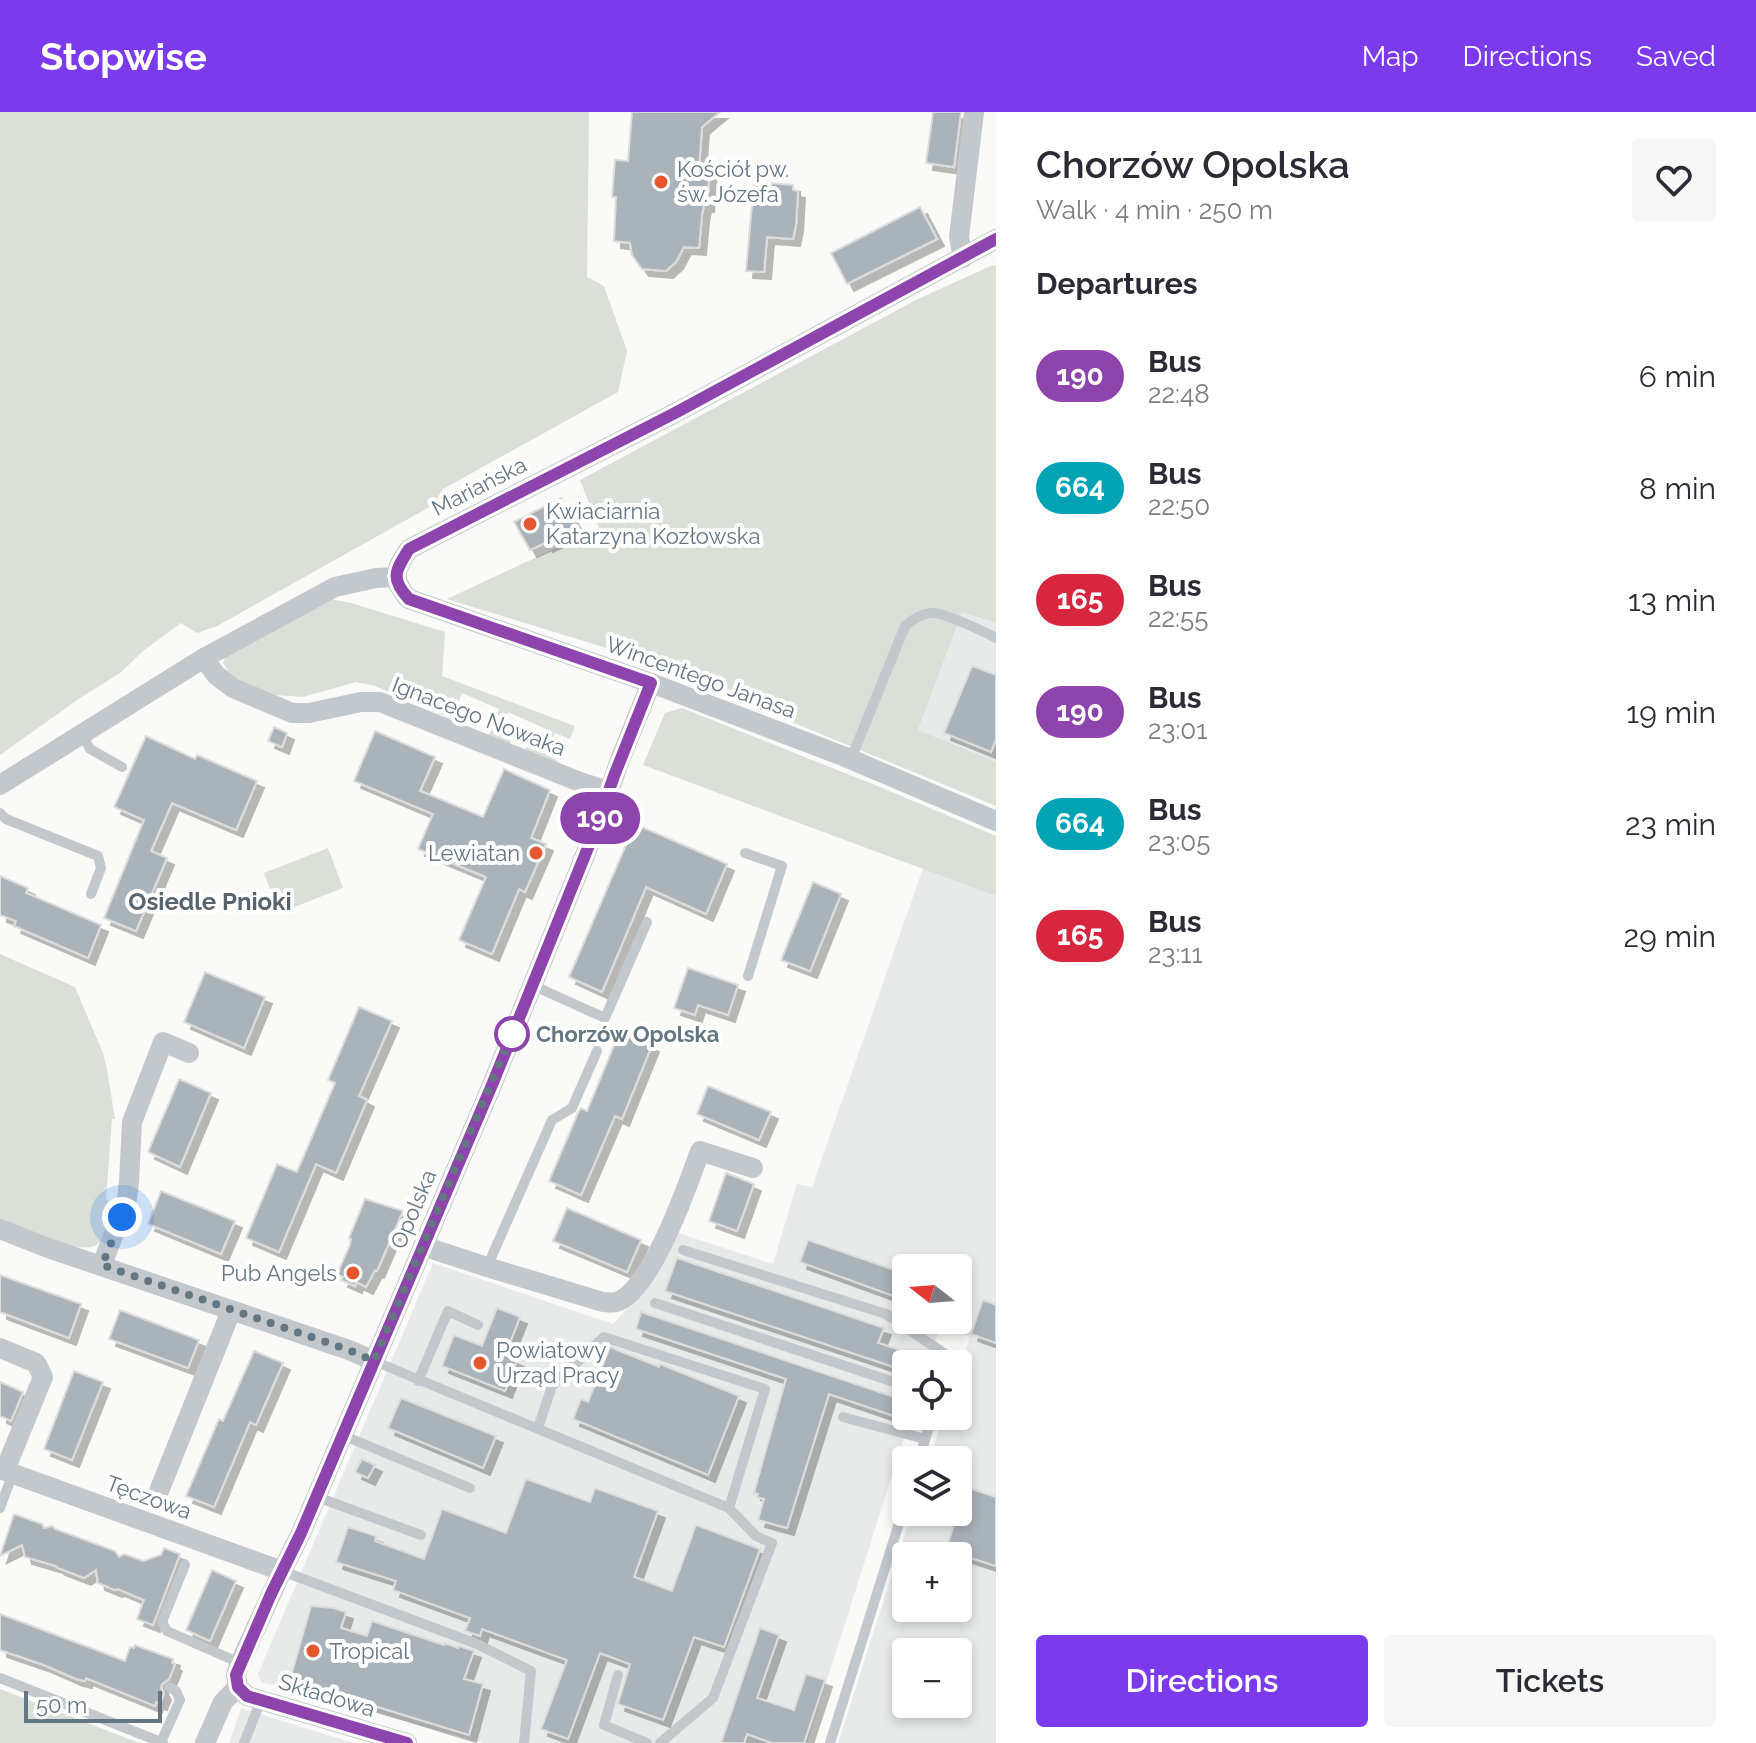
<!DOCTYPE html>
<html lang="en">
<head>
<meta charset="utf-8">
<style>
	body { margin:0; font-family:Raleway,sans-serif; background:#f7f7f7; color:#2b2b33; height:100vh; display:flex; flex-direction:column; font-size:30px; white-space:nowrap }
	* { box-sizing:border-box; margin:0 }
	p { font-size:26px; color:#7c7c81 }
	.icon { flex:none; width:44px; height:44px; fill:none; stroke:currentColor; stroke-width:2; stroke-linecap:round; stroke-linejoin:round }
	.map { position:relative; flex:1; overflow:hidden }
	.drawer { display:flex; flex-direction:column; background:#fff; width:760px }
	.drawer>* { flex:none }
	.badge { padding:0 16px; border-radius:26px; font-size:28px; line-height:52px }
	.needle { width:52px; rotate:287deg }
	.tools { position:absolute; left:892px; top:1142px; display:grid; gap:16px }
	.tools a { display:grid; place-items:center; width:80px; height:80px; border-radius:8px; background:#fff; box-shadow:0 4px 12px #0003; font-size:40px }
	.scale { position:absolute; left:24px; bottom:20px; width:138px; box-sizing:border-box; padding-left:8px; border:4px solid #657683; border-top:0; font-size:22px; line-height:28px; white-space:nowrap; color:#657683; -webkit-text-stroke:6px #fff; paint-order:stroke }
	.you { position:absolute; width:40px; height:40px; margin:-20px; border:6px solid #fff; border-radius:50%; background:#1a73e8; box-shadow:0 0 0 12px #1a73e833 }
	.map>.badge { position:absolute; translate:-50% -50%; box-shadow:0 0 0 4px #fff }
	h2 { padding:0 40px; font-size:30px; line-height:72px }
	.round { display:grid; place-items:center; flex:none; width:84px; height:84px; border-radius:8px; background:#f7f7f7 }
	.overview { display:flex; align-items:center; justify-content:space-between; height:136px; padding:0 40px }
	h1 { font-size:38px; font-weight:600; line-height:60px }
	.primary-button { display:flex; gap:16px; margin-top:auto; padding:16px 40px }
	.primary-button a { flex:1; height:92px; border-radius:8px; background:#7c3aed; color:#fff; font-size:32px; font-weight:600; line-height:92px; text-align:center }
	.primary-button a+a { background:#f7f7f7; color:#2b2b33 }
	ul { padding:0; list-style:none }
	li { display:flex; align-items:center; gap:24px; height:112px; padding:0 40px }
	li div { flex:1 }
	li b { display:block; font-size:30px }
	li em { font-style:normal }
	li .badge { min-width:88px; font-weight:700; text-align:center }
	header { display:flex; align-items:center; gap:48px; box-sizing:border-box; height:112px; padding:0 40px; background:#7c3aed; color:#fff }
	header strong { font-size:38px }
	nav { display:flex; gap:44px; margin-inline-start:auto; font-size:28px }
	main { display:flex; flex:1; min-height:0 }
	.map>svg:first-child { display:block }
	.built { fill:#e8e9e9; fill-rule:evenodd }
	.green { fill:#dadfd7 }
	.building { fill:#aab3b9; stroke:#dcdcda; stroke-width:2; filter:url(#shadow) }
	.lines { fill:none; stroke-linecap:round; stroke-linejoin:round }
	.service { stroke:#c3c8cc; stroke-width:10 }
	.minor { stroke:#c3c8cc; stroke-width:20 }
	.line-casing { stroke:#fff; stroke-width:18 }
	.line { stroke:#8e44ad; stroke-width:12 }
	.walk { stroke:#657683; stroke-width:8; stroke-dasharray:0 14.4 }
	.poi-dot { fill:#e4572e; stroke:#fff; stroke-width:3 }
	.stop-dot { fill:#fff; stroke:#8e44ad; stroke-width:4 }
	.labels { text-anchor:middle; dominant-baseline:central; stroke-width:8; stroke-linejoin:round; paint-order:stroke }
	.poi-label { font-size:22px; fill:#657683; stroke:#fff; text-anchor:start }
	.street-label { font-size:22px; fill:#657683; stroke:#fff }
	.stop-label { font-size:22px; font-weight:bold; fill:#657683; stroke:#fff; text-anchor:start }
	.neighbourhood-label { font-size:24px; font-weight:bold; fill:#57646e; stroke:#fff }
</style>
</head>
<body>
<header>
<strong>Stopwise</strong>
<nav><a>Map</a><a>Directions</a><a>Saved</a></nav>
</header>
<main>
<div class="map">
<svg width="996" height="1631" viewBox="0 0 996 1631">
	<defs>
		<filter id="shadow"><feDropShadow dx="7" dy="7" stdDeviation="0" flood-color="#0004"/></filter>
	</defs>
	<rect width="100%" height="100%" fill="#fafaf8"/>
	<g class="built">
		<polygon points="962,500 996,511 996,651 918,618"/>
		<path d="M923,756L996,784V1631H838L912,1400H958V1348H929L944,1304H958V1261L970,1225L940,1214L928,1252H906V1304H911L807,1631H484L261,1570L258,1562L433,1151L613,1212L651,1171L678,1121L773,1152L797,1072L812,1075ZM906,1156H958V1208H906ZM906,1444H958V1496H906ZM906,1540H958V1592H906Z"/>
		<polygon points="241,1596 353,1631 229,1631"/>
	</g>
	<g class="green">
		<polygon points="0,0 589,0 587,165 604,174 627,239 618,280 443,377 433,393 217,514 197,521 181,511 143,539 120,561 80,586 0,643"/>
		<polygon points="993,153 996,154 996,511 962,500 918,618 996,650 996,694 629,543 447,487 599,416 580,368 918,187"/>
		<polygon points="331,487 351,491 445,520 442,564 575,614 570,627 555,621 546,643 557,648 556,651 525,638 526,635 538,639 546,617 508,600 498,623 511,629 510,632 489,623 499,597 462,581 453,603 464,608 463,612 375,574 356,570 303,585 276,583 254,577 230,562 223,551 226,543"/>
		<polygon points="682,596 880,675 996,724 996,784 643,653 665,601"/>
		<polygon points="328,736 343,776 279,801 264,761"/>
		<path d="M0,842L75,875L103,941L106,952L115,1007H112L106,1087L115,1097C111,1107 107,1125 98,1132C79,1146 21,1115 0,1107Z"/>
		<polygon points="0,1577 139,1631 0,1631"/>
	</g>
	<g class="building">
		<polygon points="632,0 720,0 702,15 699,55 710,55 707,93 704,93 702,103 699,136 684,135 676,150 666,159 642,157 632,143 630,131 614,129 616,85 612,85 615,48 628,49"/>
		<polygon points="933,0 961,0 954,55 926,51"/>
		<polygon points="754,70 793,73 793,78 798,79 796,113 793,127 767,125 764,160 746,159"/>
		<polygon points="920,95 937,127 847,172 831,141"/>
		<polygon points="561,386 576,414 561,422 562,425 546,433 545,431 530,438 514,410"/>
		<polygon points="972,554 996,563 996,627 991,640 944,621"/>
		<polygon points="274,615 287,621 282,635 268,629"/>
		<polygon points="375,619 435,645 420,679 483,705 504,657 550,678 531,726 546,732 525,780 519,777 492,842 459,828 486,765 418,737 433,702 354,669"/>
		<polygon points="146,624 195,647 197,643 257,669 236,718 172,691 151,739 167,746 136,819 104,806 144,708 114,695"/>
		<polygon points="635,712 727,752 706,802 646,775 602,880 569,865"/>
		<polygon points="0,764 28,776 26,781 101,813 88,846 14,814 16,809 0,803"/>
		<polygon points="813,770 841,782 810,859 781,848"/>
		<polygon points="688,856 738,873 728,903 698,893 695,903 674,896"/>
		<polygon points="205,860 265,885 244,936 184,910"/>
		<polygon points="359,895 392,909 359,984 367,988 336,1061 316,1052 279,1140 246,1126 277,1052 297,1060 335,971 328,968"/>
		<polygon points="620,919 652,933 622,1007 615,1004 581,1083 549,1069 578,1001 581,996 587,999"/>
		<polygon points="179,967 211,981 180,1055 148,1040"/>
		<polygon points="708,974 771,1000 759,1028 697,1002"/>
		<polygon points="726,1061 754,1072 737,1119 709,1109"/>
		<polygon points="161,1079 235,1109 221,1142 148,1112"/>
		<polygon points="365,1087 403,1099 377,1159 375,1158 366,1175 356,1170 355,1174 341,1168 343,1165 337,1162 350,1133 351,1127 349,1126"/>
		<polygon points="567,1096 641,1128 627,1160 553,1129"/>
		<polygon points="808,1128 906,1162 906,1175 902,1187 800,1150"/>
		<polygon points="677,1146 884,1216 878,1231 906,1240 906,1259 665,1179"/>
		<polygon points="0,1163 81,1192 69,1226 0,1200"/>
		<polygon points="983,1188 996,1193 996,1231 971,1222"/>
		<polygon points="497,1196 520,1205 505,1243 517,1248 505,1279 442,1254 454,1223 482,1234"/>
		<polygon points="120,1198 199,1228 188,1256 109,1227"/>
		<polygon points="641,1200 906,1289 906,1308 829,1282 787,1416 758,1408 764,1387 757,1385 758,1382 754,1381 786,1267 636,1217"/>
		<polygon points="610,1235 659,1255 660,1252 739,1284 708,1363 573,1307 581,1287 588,1290"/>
		<polygon points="254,1239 283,1251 256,1313 250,1310 214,1395 186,1384 219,1307 223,1309"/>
		<polygon points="74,1259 103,1270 72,1348 44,1337"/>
		<polygon points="0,1270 23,1280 11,1309 0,1304"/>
		<polygon points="401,1286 496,1324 483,1356 388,1316"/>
		<polygon points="362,1347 375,1353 368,1366 355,1360"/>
		<polygon points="526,1367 590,1390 595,1376 658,1399 634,1465 672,1479 696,1413 760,1437 724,1535 694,1525 663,1608 618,1592 630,1552 600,1541 568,1627 541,1617 567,1548 482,1517 480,1524 465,1519 470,1506 393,1478 396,1469 336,1450 348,1415 376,1424 375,1429 424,1447 442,1397 506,1421"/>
		<polygon points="966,1375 996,1385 996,1454 946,1438"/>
		<polygon points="14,1402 42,1412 44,1416 53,1414 55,1417 115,1439 119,1445 124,1442 143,1449 161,1443 164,1436 180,1442 153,1513 137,1507 144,1488 118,1477 115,1478 98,1471 96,1458 84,1466 58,1456 56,1454 25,1445 22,1433 0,1444"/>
		<polygon points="212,1458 236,1469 210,1529 186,1518"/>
		<polygon points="311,1494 333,1496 346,1500 341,1516 367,1524 372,1509 444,1533 444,1531 458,1536 459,1534 474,1539 464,1567 483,1572 469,1623 290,1568"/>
		<polygon points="0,1502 125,1549 130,1535 134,1536 135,1533 173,1547 172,1551 175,1552 169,1567 162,1572 161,1576 164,1581 160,1591 156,1590 155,1594 86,1566 85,1569 76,1567 44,1553 0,1538"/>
		<polygon points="760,1516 779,1523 757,1586 794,1598 806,1562 825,1568 804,1631 772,1631 747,1622 744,1631 721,1631"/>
	</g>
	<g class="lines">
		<g class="service">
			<polyline points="82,622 90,637 122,655"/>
			<path d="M851,647L905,514C913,507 923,500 935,501C948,503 983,519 996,526"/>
			<polyline points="0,701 6,707 98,744 101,756 91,782"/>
			<polyline points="745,741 782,754 748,864"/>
			<polyline points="532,873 605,906 647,810"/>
			<polyline points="683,1138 886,1202 951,1246 950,1252"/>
			<polyline points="487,1155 552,1008 572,996 597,939"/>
			<polyline points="655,1191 906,1274"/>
			<polyline points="374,1249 729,1396 756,1424 772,1431 713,1586 660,1631"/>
			<polyline points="418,1269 448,1199 478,1213"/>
			<polyline points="843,1305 925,1327"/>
			<polyline points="538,1316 552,1274 604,1225 765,1277 729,1396"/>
			<polyline points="342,1323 470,1376"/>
			<polyline points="919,1348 932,1304"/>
			<polyline points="317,1385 421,1423"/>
			<polyline points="0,1396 13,1361"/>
			<polyline points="185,1453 162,1510 167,1519 240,1551"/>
			<polyline points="282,1459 477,1532 531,1559 524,1631"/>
			<polyline points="618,1563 604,1613 647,1631"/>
			<polyline points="0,1566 163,1631"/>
			<polyline points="161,1630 180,1588 176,1579 169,1575"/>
			<polyline points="244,1631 261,1588"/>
			<polyline points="830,1631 906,1389"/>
		</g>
		<g class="minor">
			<path d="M996,127L675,301L409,437C395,458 390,467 409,487L651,571L843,644L996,709"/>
			<polyline points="963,146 959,125 974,0"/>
			<polyline points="204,546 216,563 233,576 292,601 309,601 361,590 380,590 580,670 608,679"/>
			<polyline points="0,673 204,546 335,475 376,466 396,465"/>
			<polyline points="0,1117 48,1136 349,1238 374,1249"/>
			<path d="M423,1134L487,1155L603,1190C607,1190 611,1191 616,1190C650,1182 689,1070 700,1039L753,1056"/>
			<polyline points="102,1153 127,1087 129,1069 132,1010 163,930 189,941"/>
			<polyline points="0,1236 36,1251 43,1265 5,1358"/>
			<polyline points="0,1357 282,1459"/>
			<polyline points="155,1389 231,1199"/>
			<polyline points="238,1575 236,1563 240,1551 282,1459 301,1421 492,973 596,716 620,648 651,571"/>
			<polyline points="238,1575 247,1584 407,1631"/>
			<polyline points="205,1631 223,1590 238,1575"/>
		</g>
	</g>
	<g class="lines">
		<defs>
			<path id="line" d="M407,1631L247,1584L238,1575L236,1563L271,1482L301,1421L492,973L596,716L614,664L651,571L409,487C390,467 395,459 409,437L675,301L996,127"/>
		</defs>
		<use href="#line" class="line-casing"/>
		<use href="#line" class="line"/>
		<polyline class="walk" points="122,1105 102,1153 349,1238 374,1249 512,922"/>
	</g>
	<g class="poi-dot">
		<circle cx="661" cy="70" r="8"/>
		<circle cx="530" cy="412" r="8"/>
		<circle cx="536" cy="741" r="8"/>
		<circle cx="353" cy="1161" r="8"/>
		<circle cx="480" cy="1251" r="8"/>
		<circle cx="313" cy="1539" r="8"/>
	</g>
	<circle class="stop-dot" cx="512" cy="922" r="16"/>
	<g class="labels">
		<g class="poi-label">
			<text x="677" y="57">Kościół pw.<tspan x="677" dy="25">św. Józefa</tspan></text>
			<text x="546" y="399">Kwiaciarnia<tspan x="546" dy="25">Katarzyna Kozłowska</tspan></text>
			<text x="520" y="741" text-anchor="end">Lewiatan</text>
			<text x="337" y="1161" text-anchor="end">Pub Angels</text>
			<text x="496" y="1238">Powiatowy<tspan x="496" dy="25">Urząd Pracy</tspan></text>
			<text x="329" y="1539">Tropical</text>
		</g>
		<g class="street-label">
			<text transform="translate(479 374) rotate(-27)">Mariańska</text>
			<text transform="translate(701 565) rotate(20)">Wincentego Janasa</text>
			<text transform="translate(479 604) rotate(21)">Ignacego Nowaka</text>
			<text transform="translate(413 1097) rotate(-67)">Opolska</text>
			<text transform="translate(149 1385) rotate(20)">Tęczowa</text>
			<text transform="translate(327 1583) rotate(17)">Składowa</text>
		</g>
		<g class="stop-label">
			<text x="536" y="922">Chorzów Opolska</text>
		</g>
		<g class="neighbourhood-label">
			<text x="210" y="789">Osiedle Pnioki</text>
		</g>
	</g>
</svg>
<div class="tools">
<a><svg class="needle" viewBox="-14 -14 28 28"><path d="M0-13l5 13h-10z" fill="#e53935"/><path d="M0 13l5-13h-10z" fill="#7c7c81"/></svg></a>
<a><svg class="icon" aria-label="locate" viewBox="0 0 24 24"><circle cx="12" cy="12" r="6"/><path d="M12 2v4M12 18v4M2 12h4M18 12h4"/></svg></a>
<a><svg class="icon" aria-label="layers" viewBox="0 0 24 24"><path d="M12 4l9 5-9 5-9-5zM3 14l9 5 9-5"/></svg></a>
<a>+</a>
<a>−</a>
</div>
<div class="scale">50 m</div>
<div class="you" style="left:122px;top:1105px"></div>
<b class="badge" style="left:600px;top:706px;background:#8e44ad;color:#fff">190</b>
</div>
<section class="drawer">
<div class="overview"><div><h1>Chorzów Opolska</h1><p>Walk · 4 min · 250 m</p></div><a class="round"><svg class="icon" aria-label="heart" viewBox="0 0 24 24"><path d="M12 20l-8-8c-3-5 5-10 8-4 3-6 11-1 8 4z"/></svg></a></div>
<h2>Departures</h2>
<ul>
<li><span class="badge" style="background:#8e44ad;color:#fff">190</span><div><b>Bus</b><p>22:48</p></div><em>6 min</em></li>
<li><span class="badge" style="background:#00a3b4;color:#fff">664</span><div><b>Bus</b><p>22:50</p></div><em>8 min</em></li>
<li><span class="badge" style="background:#d7263d;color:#fff">165</span><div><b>Bus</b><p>22:55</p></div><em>13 min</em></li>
<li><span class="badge" style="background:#8e44ad;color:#fff">190</span><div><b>Bus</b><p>23:01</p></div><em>19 min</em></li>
<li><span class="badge" style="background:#00a3b4;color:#fff">664</span><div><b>Bus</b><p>23:05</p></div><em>23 min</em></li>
<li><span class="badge" style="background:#d7263d;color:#fff">165</span><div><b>Bus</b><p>23:11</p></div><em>29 min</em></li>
</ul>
<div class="primary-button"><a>Directions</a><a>Tickets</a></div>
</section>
</main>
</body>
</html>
